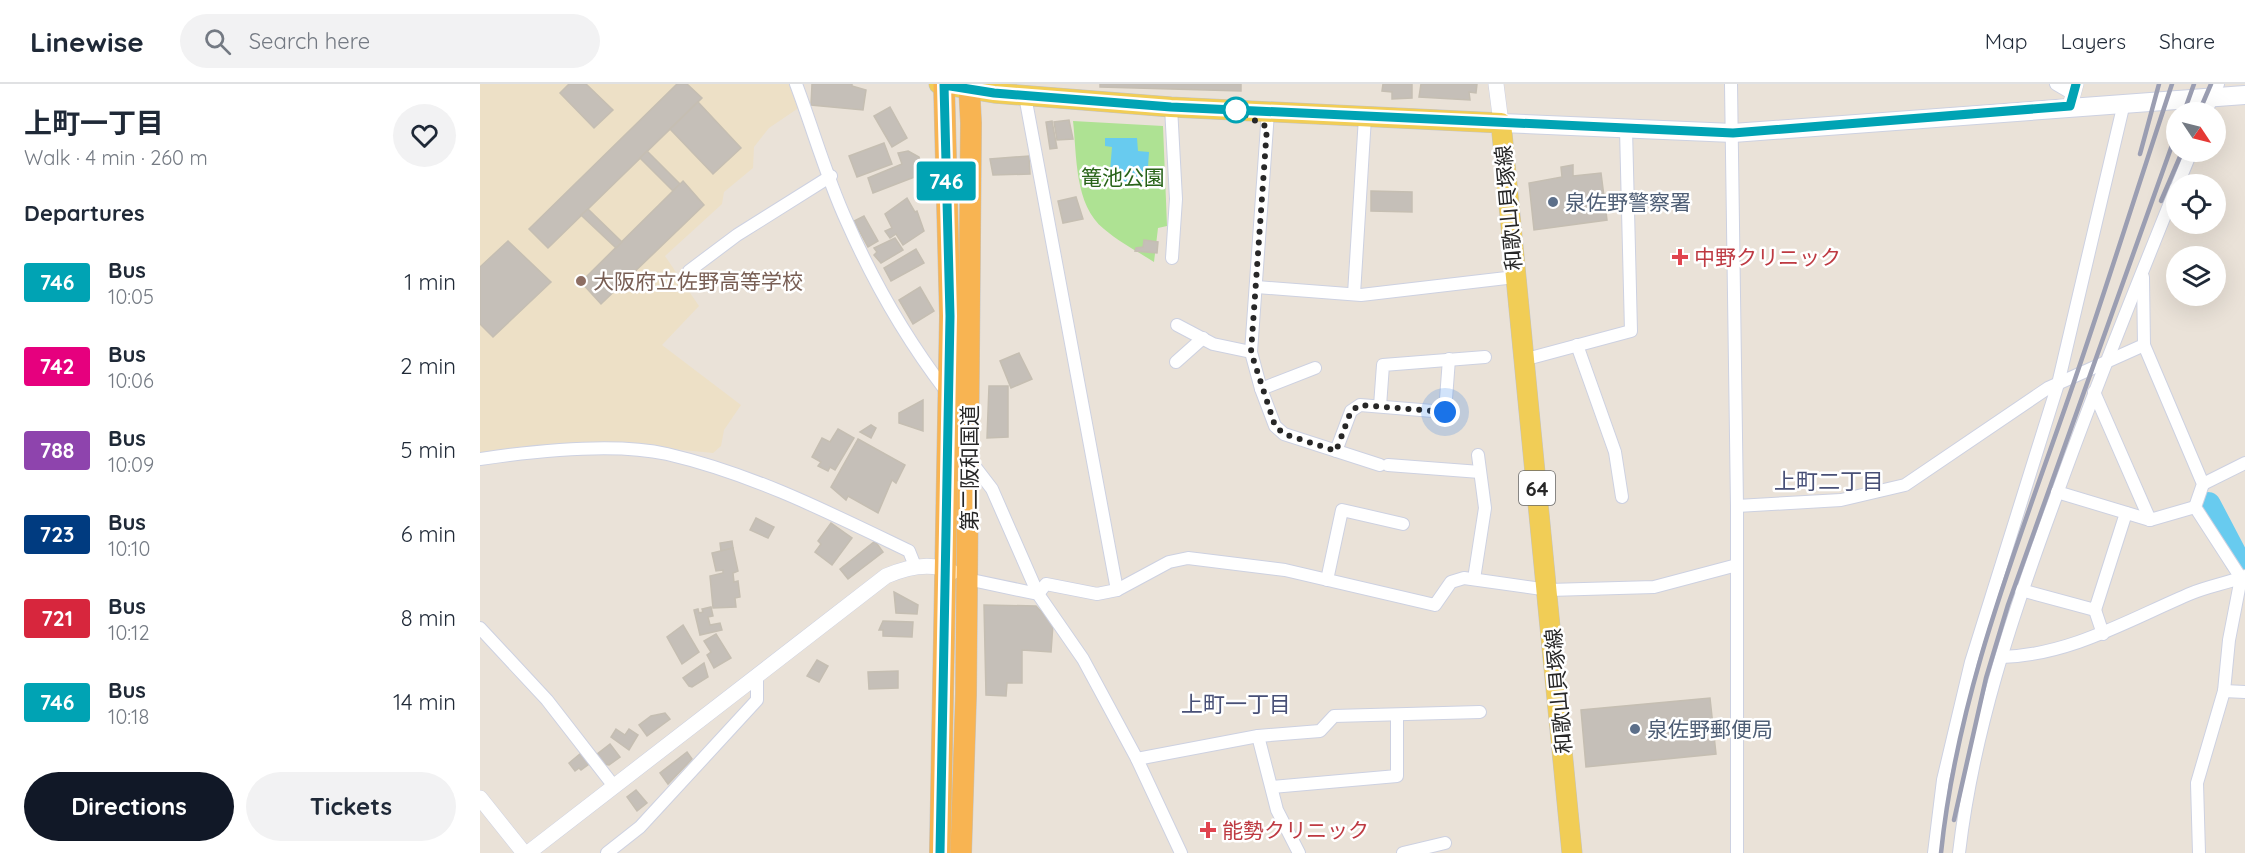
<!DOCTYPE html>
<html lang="en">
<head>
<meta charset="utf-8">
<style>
	body { margin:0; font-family:Quicksand,"Noto Sans JP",sans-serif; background:#f2f2f3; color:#1f2937; height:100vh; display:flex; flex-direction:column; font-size:22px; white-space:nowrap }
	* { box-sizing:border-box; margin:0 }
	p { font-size:20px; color:#747a83 }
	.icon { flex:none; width:33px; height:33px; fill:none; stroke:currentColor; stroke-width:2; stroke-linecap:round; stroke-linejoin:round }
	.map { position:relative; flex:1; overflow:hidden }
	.drawer { display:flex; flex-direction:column; background:#fff; width:480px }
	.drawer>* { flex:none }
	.badge { padding:0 12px; border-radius:4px; font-size:21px; line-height:39px }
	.needle { width:39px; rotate:125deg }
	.fabs { position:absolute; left:1686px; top:18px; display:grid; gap:12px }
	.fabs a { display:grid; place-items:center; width:60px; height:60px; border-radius:50%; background:#fff; box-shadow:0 6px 24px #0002; font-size:30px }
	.you { position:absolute; width:30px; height:30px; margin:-15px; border:4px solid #fff; border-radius:50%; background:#1a73e8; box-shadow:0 0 0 9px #1a73e833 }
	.map>.badge { position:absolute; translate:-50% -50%; box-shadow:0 0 0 3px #fff }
	h2 { padding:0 24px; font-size:22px; line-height:54px }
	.round { display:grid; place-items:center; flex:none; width:63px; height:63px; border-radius:32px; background:#f2f2f3 }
	.overview { display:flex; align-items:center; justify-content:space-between; height:102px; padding:0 24px }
	h1 { font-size:28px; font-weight:700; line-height:45px }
	.action { display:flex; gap:12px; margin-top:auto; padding:12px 24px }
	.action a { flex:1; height:69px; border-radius:36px; background:#111827; color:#fff; font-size:24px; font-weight:700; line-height:69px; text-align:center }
	.action a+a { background:#f2f2f3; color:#1f2937 }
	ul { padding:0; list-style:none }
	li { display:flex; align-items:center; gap:18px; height:84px; padding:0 24px }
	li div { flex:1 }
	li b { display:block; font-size:22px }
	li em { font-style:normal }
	li .badge { min-width:66px; font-weight:700; text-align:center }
	header { display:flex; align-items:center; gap:36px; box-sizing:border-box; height:84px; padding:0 30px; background:#fff; border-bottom:2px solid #e0e1e3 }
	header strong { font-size:28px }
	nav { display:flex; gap:33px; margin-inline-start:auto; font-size:21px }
	.search { width:420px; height:54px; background:#f2f2f3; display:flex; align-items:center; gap:15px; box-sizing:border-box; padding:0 21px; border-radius:33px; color:#747a83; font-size:22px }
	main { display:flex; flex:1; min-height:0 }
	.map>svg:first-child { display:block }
	.education { fill:#ede0c6 }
	.green { fill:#aee293 }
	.water { fill:#68cbef }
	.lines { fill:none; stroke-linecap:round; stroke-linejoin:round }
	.river { stroke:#68cbef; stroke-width:26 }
	.building { fill:#c5bfb8; stroke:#c5beb2; stroke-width:1.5 }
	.minor-casing { stroke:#cdd1e1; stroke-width:14 }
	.tertiary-casing { stroke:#cdd1e1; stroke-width:16 }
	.secondary-casing { stroke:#cdd1e1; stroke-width:20 }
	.primary-casing { stroke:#c3c3c3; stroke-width:21 }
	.trunk-casing { stroke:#c3c3c3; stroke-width:22 }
	.minor { stroke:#fff; stroke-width:12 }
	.tertiary { stroke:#fff; stroke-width:15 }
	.secondary { stroke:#fff; stroke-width:18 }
	.primary { stroke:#f1cd56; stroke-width:20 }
	.trunk { stroke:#f8b452; stroke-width:21 }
	.rail { stroke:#9b9eb2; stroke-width:4.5 }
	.line-casing { stroke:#fff; stroke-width:14 }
	.line { stroke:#00a3b4; stroke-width:9 }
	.walk { stroke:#272727; stroke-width:6; stroke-dasharray:0 10.8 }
	.stop-dot { fill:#fff; stroke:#00a3b4; stroke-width:3 }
	.service-dot { fill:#5c6f8a; stroke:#fff; stroke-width:2 }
	.health-dot { fill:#e0444e; stroke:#fff; stroke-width:2 }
	.education-dot { fill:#8d6e63; stroke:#fff; stroke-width:2 }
	.labels { text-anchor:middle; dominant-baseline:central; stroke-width:5; stroke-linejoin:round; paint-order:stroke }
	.shield { fill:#fff; stroke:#686868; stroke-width:1.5 }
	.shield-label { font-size:20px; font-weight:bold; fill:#272727 }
	.park-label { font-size:21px; fill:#286318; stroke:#fff }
	.service-label { font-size:21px; fill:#4e5e75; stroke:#fff; text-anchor:start }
	.street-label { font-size:21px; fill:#272727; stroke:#fff }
	.health-label { font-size:21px; fill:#be3a42; stroke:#fff; text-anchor:start }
	.education-label { font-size:21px; fill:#785e54; stroke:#fff; text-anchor:start }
	.neighbourhood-label { font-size:22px; fill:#485077; stroke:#fff }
</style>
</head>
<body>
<header>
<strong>Linewise</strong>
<div class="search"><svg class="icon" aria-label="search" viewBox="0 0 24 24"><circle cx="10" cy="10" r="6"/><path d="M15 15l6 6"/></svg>Search here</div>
<nav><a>Map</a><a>Layers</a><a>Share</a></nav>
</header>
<main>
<section class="drawer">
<div class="overview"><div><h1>上町一丁目</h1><p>Walk · 4 min · 260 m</p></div><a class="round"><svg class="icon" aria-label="heart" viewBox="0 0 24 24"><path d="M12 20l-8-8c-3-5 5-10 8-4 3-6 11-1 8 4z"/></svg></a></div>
<h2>Departures</h2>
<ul>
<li><span class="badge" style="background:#00a3b4;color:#fff">746</span><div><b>Bus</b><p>10:05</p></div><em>1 min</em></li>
<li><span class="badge" style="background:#e6007e;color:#fff">742</span><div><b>Bus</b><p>10:06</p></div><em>2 min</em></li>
<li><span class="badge" style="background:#8e44ad;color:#fff">788</span><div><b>Bus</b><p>10:09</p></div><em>5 min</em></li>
<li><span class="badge" style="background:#003b80;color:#fff">723</span><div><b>Bus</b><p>10:10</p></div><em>6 min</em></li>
<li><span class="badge" style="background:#d7263d;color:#fff">721</span><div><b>Bus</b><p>10:12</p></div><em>8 min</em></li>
<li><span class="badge" style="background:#00a3b4;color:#fff">746</span><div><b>Bus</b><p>10:18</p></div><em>14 min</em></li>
</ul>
<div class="action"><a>Directions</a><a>Tickets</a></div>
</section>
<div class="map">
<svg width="1765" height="769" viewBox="0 0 1765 769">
	<rect width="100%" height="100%" fill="#eae2d8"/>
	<polygon class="education" points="0,0 310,0 320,23 289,44 274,63 273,84 244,108 242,120 185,172 219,222 182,261 261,321 244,346 241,362 233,369 142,360 0,373"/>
	<path class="green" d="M593,37L683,42L687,142L678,144L674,178C657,167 639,158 624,145C594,121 597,71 593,37Z"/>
	<polygon class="water" points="625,54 657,54 658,67 669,68 667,98 640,98 640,87 630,87 632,63 625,62"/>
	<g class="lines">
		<polyline class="river" points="1728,421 1758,478 1765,481"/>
	</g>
	<g class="building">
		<polygon points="89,0 106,0 133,26 114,44 80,9"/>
		<polygon points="197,0 207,0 222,14 68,164 49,145"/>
		<polygon points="332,0 372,0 372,2 386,6 383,26 331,21"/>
		<polygon points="620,0 761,0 761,7 620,3"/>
		<polygon points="903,0 932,0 932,14 912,15 912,8 902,7"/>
		<polygon points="941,0 997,0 996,9 989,8 990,16 939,13"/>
		<polygon points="218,18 261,64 233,90 190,45"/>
		<polygon points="410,23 427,54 412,63 394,32"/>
		<polygon points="589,36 593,55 577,56 574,38"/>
		<polygon points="572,37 577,64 570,65 566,38"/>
		<polygon points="404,59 412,80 377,93 369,72"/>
		<polygon points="167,67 200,100 193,107 160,74"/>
		<polygon points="428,67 439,73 443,86 437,92 393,109 388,94 422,80 418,69"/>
		<polygon points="549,72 550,90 513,91 510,75"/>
		<polygon points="1093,81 1093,92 1121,89 1127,136 1054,146 1049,99 1082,93 1081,83"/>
		<polygon points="203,97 224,121 121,220 101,198"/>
		<polygon points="891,107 932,108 932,128 891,127"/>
		<polygon points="596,113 603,135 583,139 578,117"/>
		<polygon points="427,114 435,128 437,127 444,147 423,161 416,150 410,154 405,147 412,144 405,130"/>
		<polygon points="108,125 142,158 136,164 101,131"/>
		<polygon points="384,132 398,157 388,163 374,137"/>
		<polygon points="415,154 423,166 401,179 394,171 397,168 394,164"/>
		<polygon points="664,156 678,158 677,169 655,167 656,164 663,163"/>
		<polygon points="28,157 71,198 13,253 0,240 0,183"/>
		<polygon points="436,165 444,179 411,197 404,184"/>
		<polygon points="440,203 454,227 433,240 419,216"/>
		<polygon points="539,269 552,295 531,304 520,277"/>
		<polygon points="509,302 528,302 528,353 507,354"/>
		<polygon points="443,316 443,347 419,339 419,329"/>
		<polygon points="391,341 396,344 391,354 380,348"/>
		<polygon points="358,345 374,354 355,386 350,383 348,387 338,382 341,378 332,373 342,354 350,358"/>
		<polygon points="378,355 425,381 416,399 412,396 398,429 368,412 366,416 351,403"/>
		<polygon points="276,434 294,443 288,454 270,446"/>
		<polygon points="351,439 372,454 352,481 335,468 341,460 338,457"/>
		<polygon points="252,457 253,464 241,467 240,459"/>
		<polygon points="395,457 403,468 368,495 360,485"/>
		<polygon points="253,464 258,487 253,489 254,498 258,497 260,513 255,514 256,523 233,524 230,492 243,489 243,486 236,487 232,469"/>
		<polygon points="414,508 438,521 437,530 416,529"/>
		<polygon points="504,521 556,522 573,540 571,568 542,566 542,599 527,599 526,612 506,611"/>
		<polygon points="231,523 233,532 228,533 230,541 240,539 242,546 220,551 214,526 218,525 219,529 223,528 222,525"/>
		<polygon points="403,537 433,538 432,553 403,552 403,546 399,546"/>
		<polygon points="203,541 219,568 202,580 187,553"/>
		<polygon points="236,550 251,574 234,584 227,571 231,568 224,557"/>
		<polygon points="337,576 348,582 339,598 327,592"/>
		<polygon points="224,579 228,593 212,603 209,602 203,594"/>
		<polygon points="418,587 418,604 389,605 388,588"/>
		<polygon points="1230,614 1236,670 1106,683 1101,626"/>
		<polygon points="185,629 190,635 167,652 159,641 171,632"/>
		<polygon points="136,645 145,651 149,645 158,651 149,666 131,653"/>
		<polygon points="130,660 140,673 129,681 123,680 116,671"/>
		<polygon points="207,668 212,675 188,700 180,689"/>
		<polygon points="101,669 109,680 101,686 99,684 95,687 89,679"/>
		<polygon points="156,706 167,719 157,727 147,713"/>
	</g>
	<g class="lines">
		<defs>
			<g id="minor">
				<path d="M316,0C333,45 347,95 367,138C393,197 427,256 466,307"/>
				<polyline points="1251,0 1257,422 1257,769"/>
				<polyline points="1576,0 1593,10"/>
				<polyline points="545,12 637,506"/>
				<polyline points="691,23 696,115 692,174"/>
				<polyline points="788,28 771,268 781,305 835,284"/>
				<polyline points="1726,28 1738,0"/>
				<polyline points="1698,100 1711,68"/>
				<polyline points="209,187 257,151 351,92"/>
				<polyline points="777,203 881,211 1035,193"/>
				<polyline points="874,210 885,33"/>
				<polyline points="697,241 733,260 771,268"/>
				<polyline points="1097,261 1135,368 1142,413"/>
				<polyline points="1664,261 1723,400 1715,423 1761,494 1749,556 1744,607 1717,699 1719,769"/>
				<polyline points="1043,276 1151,247 1146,45"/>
				<polyline points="696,278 723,254"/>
				<polyline points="781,305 795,342 804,350 900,381"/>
				<polyline points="1614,308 1670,436 1715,423"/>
				<polyline points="900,322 903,281 1005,273"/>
				<polyline points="856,367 871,327 880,321 965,328 969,275"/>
				<path d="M0,375C54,367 134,358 187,370C273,390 350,429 429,467L435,482"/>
				<polyline points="489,375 512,405 558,510 566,500 617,510 637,506 689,478 708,474 805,486 955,521 971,498 984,494 1069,506 1174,503 1257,481"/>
				<polyline points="908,381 1000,388"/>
				<polyline points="1723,400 1765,379"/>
				<polyline points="1577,408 1670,436"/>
				<polyline points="1257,422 1361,416 1425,401 1568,304 1664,261 1663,193"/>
				<polyline points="487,495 558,510 603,575 657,675 701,769"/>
				<polyline points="994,495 1005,424 998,371"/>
				<polyline points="847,496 862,426 923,440"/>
				<polyline points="1541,506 1615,526 1646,429"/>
				<polyline points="1615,526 1623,550"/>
				<polyline points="0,544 67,616 133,701"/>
				<path d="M1522,573C1591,571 1650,535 1712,509C1729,502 1748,499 1765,492"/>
				<polyline points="1744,607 1765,608"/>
				<polyline points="778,652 797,726 819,769"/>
				<polyline points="657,675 778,652 840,647 854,632 1000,628"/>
				<polyline points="792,703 917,692 917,631"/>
				<polyline points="127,769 160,743 277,616 277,591"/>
				<polyline points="923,769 965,759"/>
				<polyline points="1454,769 1463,696 1491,578 1578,300 1644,19"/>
				<path d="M1479,769C1493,648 1532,532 1574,418C1612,312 1654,208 1696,104"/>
			</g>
			<g id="tertiary">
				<polyline points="1016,0 1021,39"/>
				<polyline points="1590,22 1596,0"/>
				<polyline points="0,714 44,769"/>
				<path d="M48,769L406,492C427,483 451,477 472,488"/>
			</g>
			<polyline id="secondary" points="1021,39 1253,49 1765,11"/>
			<path id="primary" d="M459,0L514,9L691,23L1021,39C1043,283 1070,526 1092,769"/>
			<g id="trunk">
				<polyline points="460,769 470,232 464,0"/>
				<polyline points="481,769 486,610 491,39 489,0"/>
			</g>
		</defs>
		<use href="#minor" class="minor-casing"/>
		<use href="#tertiary" class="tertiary-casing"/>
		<use href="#secondary" class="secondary-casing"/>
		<use href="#primary" class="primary-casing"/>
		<use href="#trunk" class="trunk-casing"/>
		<use href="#minor" class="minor"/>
		<use href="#tertiary" class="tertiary"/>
		<use href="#secondary" class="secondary"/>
		<use href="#primary" class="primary"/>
		<use href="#trunk" class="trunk"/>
		<g class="rail">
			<polyline points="1704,28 1714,0"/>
			<polyline points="1719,28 1731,0"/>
			<polyline points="1660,70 1679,0"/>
			<polyline points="1681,117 1702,68"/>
			<polyline points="1474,736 1506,594 1528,521 1696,50"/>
			<path d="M1461,769C1478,604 1541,453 1594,298C1628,199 1659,99 1692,0"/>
		</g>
	</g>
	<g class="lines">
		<defs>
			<polyline id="line" points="460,769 470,232 464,1 514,9 691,23 1253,49 1590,22 1596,0"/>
		</defs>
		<use href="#line" class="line-casing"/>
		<use href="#line" class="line"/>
		<polyline class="walk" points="756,26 787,43 771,268 795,342 804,350 856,367 871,327 880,321 965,328"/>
	</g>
	<circle class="stop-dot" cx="756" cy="26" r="12"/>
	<g class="service-dot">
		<circle cx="1073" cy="118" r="6"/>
		<circle cx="1155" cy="645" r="6"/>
	</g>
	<g class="health-dot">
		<path d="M1197 164h6v6h6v6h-6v6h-6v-6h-6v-6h6z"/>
		<path d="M725 737h6v6h6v6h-6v6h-6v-6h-6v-6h6z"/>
	</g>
	<circle class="education-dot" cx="101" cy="197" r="6"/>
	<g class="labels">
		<rect class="shield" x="1039" y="387" width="36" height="34" rx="4.5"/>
		<g class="shield-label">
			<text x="1057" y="404">64</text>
		</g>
		<g class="park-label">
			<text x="643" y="93">篭池公園</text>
		</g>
		<g class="service-label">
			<text x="1085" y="118">泉佐野警察署</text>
			<text x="1167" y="645">泉佐野郵便局</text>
		</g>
		<g class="street-label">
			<text transform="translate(1028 124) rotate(-95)">和歌山貝塚線</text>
			<text transform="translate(489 384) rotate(-90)">第二阪和国道</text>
			<text transform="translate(1078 607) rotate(-95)">和歌山貝塚線</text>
		</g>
		<g class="health-label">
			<text x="1214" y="173">中野クリニック</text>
			<text x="742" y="746">能勢クリニック</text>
		</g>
		<g class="education-label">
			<text x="113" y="197">大阪府立佐野高等学校</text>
		</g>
		<g class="neighbourhood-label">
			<text x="1349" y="397">上町二丁目</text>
			<text x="756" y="620">上町一丁目</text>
		</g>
	</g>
</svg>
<div class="fabs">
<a><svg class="needle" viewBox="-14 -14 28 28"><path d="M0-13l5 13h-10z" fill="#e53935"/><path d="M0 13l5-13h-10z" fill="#747a83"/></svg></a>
<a><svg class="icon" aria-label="locate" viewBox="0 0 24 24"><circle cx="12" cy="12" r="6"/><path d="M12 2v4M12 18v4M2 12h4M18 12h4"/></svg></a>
<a><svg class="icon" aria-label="layers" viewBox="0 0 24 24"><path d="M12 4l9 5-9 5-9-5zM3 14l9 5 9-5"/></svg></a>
</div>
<div class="you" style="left:965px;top:328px"></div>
<b class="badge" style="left:466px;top:97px;background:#00a3b4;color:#fff">746</b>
</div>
</main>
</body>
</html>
